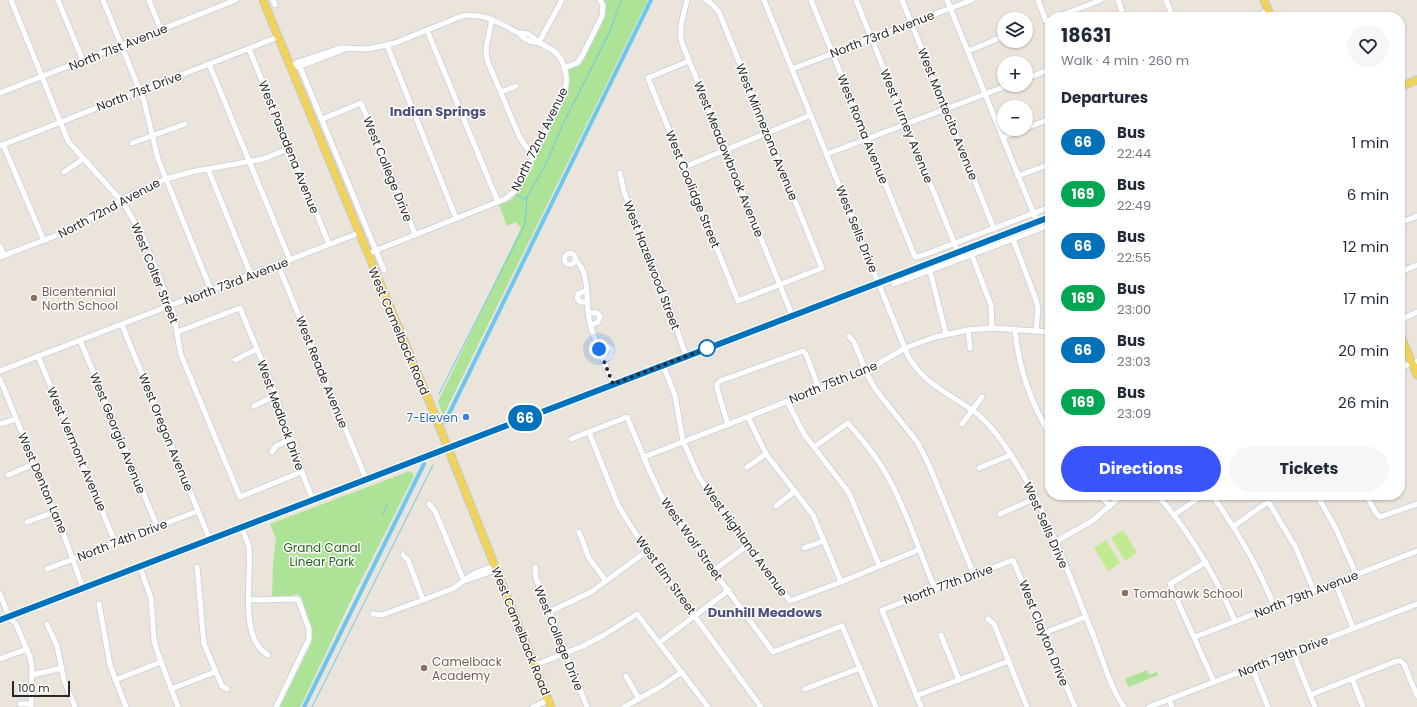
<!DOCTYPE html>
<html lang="en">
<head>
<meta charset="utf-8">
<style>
	body { margin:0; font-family:Poppins,sans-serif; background:#f6f6f7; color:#1f2937; height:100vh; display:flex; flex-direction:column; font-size:15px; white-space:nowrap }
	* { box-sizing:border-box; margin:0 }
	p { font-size:13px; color:#747a83 }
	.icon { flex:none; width:22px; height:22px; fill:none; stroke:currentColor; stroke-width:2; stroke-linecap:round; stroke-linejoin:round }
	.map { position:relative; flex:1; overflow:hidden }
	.drawer { position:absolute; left:1045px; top:12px; width:360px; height:488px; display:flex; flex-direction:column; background:#fff; border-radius:16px; box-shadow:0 1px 3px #0004 }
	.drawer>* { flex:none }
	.badge { padding:0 8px; border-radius:13px; font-size:14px; line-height:26px }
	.buttons { position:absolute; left:997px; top:12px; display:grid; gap:8px }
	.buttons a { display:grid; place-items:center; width:36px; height:36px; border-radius:50%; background:#fff; box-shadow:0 1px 3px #0004; font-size:20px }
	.scale { position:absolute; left:12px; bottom:10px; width:58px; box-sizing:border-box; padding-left:4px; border:2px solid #292929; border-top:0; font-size:11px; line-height:14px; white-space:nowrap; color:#292929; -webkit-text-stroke:3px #fff; paint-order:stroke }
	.you { position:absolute; width:20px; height:20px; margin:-10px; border:3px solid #fff; border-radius:50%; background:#1a73e8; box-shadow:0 0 0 6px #1a73e833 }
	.map>.badge { position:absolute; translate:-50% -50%; box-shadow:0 0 0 2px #fff }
	h2 { padding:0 16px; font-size:15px; line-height:36px }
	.round { display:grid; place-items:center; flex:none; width:42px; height:42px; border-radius:21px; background:#f6f6f7 }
	.overview { display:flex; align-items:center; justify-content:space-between; height:68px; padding:0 16px }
	h1 { font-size:19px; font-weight:700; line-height:30px }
	.primary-button { display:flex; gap:8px; margin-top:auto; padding:8px 16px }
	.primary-button a { flex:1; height:46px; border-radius:24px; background:#3755fb; color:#fff; font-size:16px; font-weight:700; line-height:46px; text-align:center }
	.primary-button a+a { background:#f6f6f7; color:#1f2937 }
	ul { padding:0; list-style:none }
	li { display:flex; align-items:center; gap:12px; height:52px; padding:0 16px }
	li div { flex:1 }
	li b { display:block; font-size:15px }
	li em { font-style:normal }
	li .badge { min-width:44px; font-weight:700; text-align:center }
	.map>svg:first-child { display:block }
	.green { fill:#ade396 }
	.pitch { fill:#c1ea91 }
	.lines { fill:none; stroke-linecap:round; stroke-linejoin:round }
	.stream { stroke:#6bc7ef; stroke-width:1 }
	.canal { stroke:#6bc7ef; stroke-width:4 }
	.minor-casing { stroke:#cfd2e2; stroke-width:7 }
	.major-casing { stroke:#c7c7c7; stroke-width:9 }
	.minor { stroke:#fff; stroke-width:5 }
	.major { stroke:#f1d359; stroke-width:7 }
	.line-casing { stroke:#fff; stroke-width:9 }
	.line { stroke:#0072bc; stroke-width:6 }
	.walk { stroke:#292929; stroke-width:4; stroke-dasharray:0 7.2 }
	.education-dot { fill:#8d6e63; stroke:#fff; stroke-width:1.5 }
	.stop-dot { fill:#fff; stroke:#0072bc; stroke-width:2 }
	.shop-dot { fill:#3f7fe0; stroke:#fff; stroke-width:1.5 }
	.labels { text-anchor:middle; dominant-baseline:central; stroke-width:3; stroke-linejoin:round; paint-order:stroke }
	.street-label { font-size:12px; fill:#292929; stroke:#fff }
	.education-label { font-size:12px; fill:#785e54; stroke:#fff; text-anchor:start }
	.shop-label { font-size:12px; fill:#366cbe; stroke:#fff; text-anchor:end }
	.park-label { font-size:12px; fill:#266519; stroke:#fff }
	.neighbourhood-label { font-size:13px; font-weight:bold; fill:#495079; stroke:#fff }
</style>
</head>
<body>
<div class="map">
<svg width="1417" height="707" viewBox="0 0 1417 707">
	<rect width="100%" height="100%" fill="#ebe4da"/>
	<g class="green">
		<path d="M603,0H648L443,416L438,402L521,228L516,222L507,226L499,205L511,200L518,192L565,97L569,85V70L581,64L584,59C591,44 611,16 603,0Z"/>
		<polygon points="410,471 414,476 354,594 300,707 280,707 312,642 311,627 301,596 296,594 287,597 272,596 273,565 276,539 270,524"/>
		<polygon points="1147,670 1149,675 1157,672 1158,675 1129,687 1125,679"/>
	</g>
	<g class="pitch">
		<polygon points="1123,530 1137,553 1125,561 1111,538"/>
		<polygon points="1106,540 1120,563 1108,571 1094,548"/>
	</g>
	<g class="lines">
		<g class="stream">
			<polyline points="514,194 526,199"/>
			<polyline points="439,394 525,224 527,197 547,162 562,126 610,31 621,0"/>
			<polyline points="383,514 387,505"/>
			<polyline points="312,707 433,465"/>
		</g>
		<g class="canal">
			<polyline points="445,422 651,0"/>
			<polyline points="304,707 424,464"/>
		</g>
		<defs>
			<g id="minor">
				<polyline points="11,0 68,141 124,204 144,239 173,312 181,355 240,497 301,472"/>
				<polyline points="58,0 83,61"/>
				<polyline points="103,0 144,101 158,159 211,290"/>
				<polyline points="149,0 161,30"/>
				<polyline points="273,0 275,5"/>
				<path d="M687,0C684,14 678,29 682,43L792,315"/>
				<path d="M764,0L908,356C925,385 947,392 972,410C988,421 1001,439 1011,455C1048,511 1069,576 1094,637C1103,660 1110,687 1124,707"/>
				<polyline points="811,0 915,257 921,256 1050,207"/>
				<polyline points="856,0 958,252"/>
				<polyline points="902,0 994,229"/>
				<polyline points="947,0 1037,222"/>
				<polyline points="1038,0 1046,21 1050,20"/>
				<polyline points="1118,0 1124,17"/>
				<polyline points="1166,0 1173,17"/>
				<polyline points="1057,17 1101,0"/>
				<polyline points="1252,17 1268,11"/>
				<polyline points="492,19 486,48 487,60 520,138 527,148 535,152"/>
				<polyline points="427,30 498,202"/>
				<polyline points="539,42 562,0"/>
				<polyline points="387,45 456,218"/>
				<polyline points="249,49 329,244"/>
				<polyline points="968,51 1002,37"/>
				<polyline points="689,61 648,78 738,301 822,268 719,12 711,3 706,0"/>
				<polyline points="298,62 384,270"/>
				<polyline points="209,64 290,260"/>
				<path d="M291,67L298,62L340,48L368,49L395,43L462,16C484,12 500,24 519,33C524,40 531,43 539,42"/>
				<polyline points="298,67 345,49"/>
				<polyline points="564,68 577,63 582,56 602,16 603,5 600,0"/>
				<polyline points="792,69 972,0"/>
				<polyline points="1026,79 1050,69"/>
				<polyline points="501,92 516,86"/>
				<polyline points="0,93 236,0"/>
				<polyline points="322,119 361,103 415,234"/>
				<polyline points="1026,128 1050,119"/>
				<polyline points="1003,137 1024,129"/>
				<polyline points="132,143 185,124"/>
				<polyline points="3,144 44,241"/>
				<polyline points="0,146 278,37"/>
				<polyline points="827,154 1009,85"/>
				<polyline points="684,167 811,115"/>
				<polyline points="208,169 251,275"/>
				<polyline points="64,172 83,159"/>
				<polyline points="620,173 624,192 667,300 686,356"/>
				<polyline points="1018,176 1050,164"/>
				<polyline points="1400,223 1417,216"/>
				<polyline points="1013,239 1036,300 1038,308 1036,331"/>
				<polyline points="0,246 4,256"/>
				<polyline points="971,253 991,305 992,328"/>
				<circle cx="570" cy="259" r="5.5"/>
				<path d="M367,254L505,199L516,190L564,94C569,81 566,61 554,51C550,48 545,46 540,43C533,38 530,32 519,33"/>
				<polyline points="0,257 68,231 136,192 166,179 191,172 263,159 290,148"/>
				<path d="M575,260C590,270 586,304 589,319C594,341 605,363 613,384"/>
				<polyline points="278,265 366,479"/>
				<polyline points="930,271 946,334"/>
				<polyline points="1400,272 1417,265"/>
				<polyline points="894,284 1050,225"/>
				<polyline points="587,290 578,294 577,298 580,302 588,302"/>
				<polyline points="588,313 597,313 600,316 598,322 591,325"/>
				<polyline points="1402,319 1417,312"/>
				<polyline points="122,325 210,540"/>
				<path d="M1015,329C1018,368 1030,401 1050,435"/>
				<polyline points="968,330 970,348"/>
				<polyline points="177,332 240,308 276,395 289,440 313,500"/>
				<polyline points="849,336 854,342 868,376 876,390 918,443 929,465 974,575"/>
				<polyline points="80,340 157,526"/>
				<polyline points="599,349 608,346 612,349 611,356 604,360"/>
				<polyline points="38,356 115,542"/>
				<polyline points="235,360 257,349"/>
				<polyline points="663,365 675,396 683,441 699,477 712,497 790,601 841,582 918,550"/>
				<polyline points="1400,368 1417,361"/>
				<polyline points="0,371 359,233"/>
				<polyline points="0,379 65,538 83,588"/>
				<polyline points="787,401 804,434 849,493 879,565"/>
				<polyline points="254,406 276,395"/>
				<polyline points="748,417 766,454 813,515 841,582"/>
				<polyline points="0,424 16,419"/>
				<polyline points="962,424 982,397"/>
				<polyline points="728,425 717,388 717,384 720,381 803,351 806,354 819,389"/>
				<polyline points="589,432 618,505 627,520 647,551 761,707"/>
				<polyline points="571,439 627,417 650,472 663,499 677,521 773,652 842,626 876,707"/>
				<path d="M814,447L848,423C861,438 875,454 885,472C905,506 919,551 935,589"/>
				<polyline points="272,452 276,446 289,440"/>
				<polyline points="644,457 866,371 905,348 935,337 968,330 992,328 1050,332"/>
				<polyline points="747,467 766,454"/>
				<polyline points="979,468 1011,455"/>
				<polyline points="8,475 34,464"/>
				<polyline points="1099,495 1110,506"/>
				<path d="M1157,495C1191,533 1215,575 1235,621"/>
				<path d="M1212,495C1237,530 1258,566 1274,606"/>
				<polyline points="1317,495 1336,529 1356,574"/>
				<polyline points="1366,495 1376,513 1380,517 1417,504"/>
				<polyline points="429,504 435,511 464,581"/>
				<polyline points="776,506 795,491"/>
				<polyline points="1000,514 1036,498"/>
				<polyline points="1174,515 1203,495"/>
				<polyline points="27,522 54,512"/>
				<polyline points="1234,526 1265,504 1269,503 1296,548 1314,591"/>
				<path d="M241,527C244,534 248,541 249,548C252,577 238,638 268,655"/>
				<polyline points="579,532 589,558 606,581"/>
				<polyline points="1055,542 1092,521 1122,495"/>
				<polyline points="804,548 823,541"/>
				<polyline points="403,555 408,560 423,600"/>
				<polyline points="1206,562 1170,584 1214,682"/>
				<polyline points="140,567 151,598 154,640 157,651 178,707"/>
				<polyline points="197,567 204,644 222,686 227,689"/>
				<polyline points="535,567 536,578 587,707"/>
				<polyline points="47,569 198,511"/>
				<polyline points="714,570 748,545"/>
				<polyline points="467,580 490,572 496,568"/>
				<polyline points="1335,582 1353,628"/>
				<polyline points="0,594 9,617 16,624 30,657 32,668 31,707"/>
				<polyline points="248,600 298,599 309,629 309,639 276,707"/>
				<polyline points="99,604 110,665 126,707"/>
				<polyline points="549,612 591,592 647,551"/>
				<polyline points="373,614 382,615 423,600 454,588 473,574 488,568 496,568"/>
				<polyline points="988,619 994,624 1027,707"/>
				<polyline points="47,624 57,646 64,680 75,707"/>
				<polyline points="1044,633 1085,617"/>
				<polyline points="941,635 959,680"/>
				<polyline points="1195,637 1417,551"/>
				<polyline points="660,642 729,590"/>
				<polyline points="1293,652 1315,707"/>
				<polyline points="0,659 27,649"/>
				<polyline points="535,665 583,646 604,635 637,614 708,707"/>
				<polyline points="1252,668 1268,707"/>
				<polyline points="32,675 62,668"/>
				<polyline points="626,676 639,699"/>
				<polyline points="1352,678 1363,707"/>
				<polyline points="115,680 161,662"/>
				<polyline points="171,689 215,672"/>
				<polyline points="805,689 860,668"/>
				<polyline points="1310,695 1397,661 1401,661 1404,664 1417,696"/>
				<polyline points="916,696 1009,661"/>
				<polyline points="1169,699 1172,707"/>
				<polyline points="20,704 31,704"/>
				<polyline points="533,707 549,700"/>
				<polyline points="624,707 660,687 682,672"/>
				<polyline points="921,707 882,610 1013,560 1075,707"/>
				<polyline points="1149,707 1417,604"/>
			</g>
			<g id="major">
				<polyline points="263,0 434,413 551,707"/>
				<polyline points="1264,0 1271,17"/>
				<polyline points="1400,87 1417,80"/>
				<polyline points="1400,334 1417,375"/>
				<polyline points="0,620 1050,217"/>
			</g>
		</defs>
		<use href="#minor" class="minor-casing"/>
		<use href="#major" class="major-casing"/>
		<use href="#minor" class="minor"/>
		<use href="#major" class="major"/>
	</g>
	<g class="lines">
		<defs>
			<polyline id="line" points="0,620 1050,217"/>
		</defs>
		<use href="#line" class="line-casing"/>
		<use href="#line" class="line"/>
		<polyline class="walk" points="599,349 613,384 713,346 707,348"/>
	</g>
	<g class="education-dot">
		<circle cx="34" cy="298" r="4"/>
		<circle cx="1125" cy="593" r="4"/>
		<circle cx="424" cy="668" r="4"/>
	</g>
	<circle class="stop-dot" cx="707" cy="348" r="8"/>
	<circle class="shop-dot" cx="466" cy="417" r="4"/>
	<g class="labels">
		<g class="street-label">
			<text transform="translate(882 34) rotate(-21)">North 73rd Avenue</text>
			<text transform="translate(118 47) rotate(-22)">North 71st Avenue</text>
			<text transform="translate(139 91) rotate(-21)">North 71st Drive</text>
			<text transform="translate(948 114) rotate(68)">West Montecito Avenue</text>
			<text transform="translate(907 126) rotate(68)">West Turney Avenue</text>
			<text transform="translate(863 129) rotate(68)">West Roma Avenue</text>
			<text transform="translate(767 132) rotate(68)">West Minnezona Avenue</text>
			<text transform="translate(539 139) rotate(-64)">North 72nd Avenue</text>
			<text transform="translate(289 147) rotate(68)">West Pasadena Avenue</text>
			<text transform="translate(729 159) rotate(68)">West Meadowbrook Avenue</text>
			<text transform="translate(388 169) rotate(68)">West College Drive</text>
			<text transform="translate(693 189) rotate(68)">West Coolidge Street</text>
			<text transform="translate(109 208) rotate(-28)">North 72nd Avenue</text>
			<text transform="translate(857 229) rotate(68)">West Sells Drive</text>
			<text transform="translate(652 265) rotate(69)">West Hazelwood Street</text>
			<text transform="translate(155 273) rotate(68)">West Colter Street</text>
			<text transform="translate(236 281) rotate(-21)">North 73rd Avenue</text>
			<text transform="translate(399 331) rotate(67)">West Camelback Road</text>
			<text transform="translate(322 372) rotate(68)">West Reade Avenue</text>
			<text transform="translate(833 382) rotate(-22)">North 75th Lane</text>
			<text transform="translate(281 415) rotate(70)">West Medlock Drive</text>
			<text transform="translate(166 432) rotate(68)">West Oregon Avenue</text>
			<text transform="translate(118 433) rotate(68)">West Georgia Avenue</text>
			<text transform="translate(77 449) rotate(67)">West Vermont Avenue</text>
			<text transform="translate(43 483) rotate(67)">West Denton Lane</text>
			<text transform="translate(1046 525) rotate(66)">West Sells Drive</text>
			<text transform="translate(692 539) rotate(55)">West Wolf Street</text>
			<text transform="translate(122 540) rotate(-21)">North 74th Drive</text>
			<text transform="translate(745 540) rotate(54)">West Highland Avenue</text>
			<text transform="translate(666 575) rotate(54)">West Elm Street</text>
			<text transform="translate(948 584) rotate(-20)">North 77th Drive</text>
			<text transform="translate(1306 594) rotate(-21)">North 79th Avenue</text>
			<text transform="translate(521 631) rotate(68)">West Camelback Road</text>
			<text transform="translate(1044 633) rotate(68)">West Clayton Drive</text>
			<text transform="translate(559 638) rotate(68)">West College Drive</text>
			<text transform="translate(1283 656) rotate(-21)">North 79th Drive</text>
		</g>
		<g class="education-label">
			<text x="42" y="291">Bicentennial<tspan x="42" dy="14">North School</tspan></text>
			<text x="1133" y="593">Tomahawk School</text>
			<text x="432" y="661">Camelback<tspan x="432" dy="14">Academy</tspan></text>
		</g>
		<g class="shop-label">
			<text x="458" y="417">7-Eleven</text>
		</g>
		<g class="park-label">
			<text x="322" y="547">Grand Canal<tspan x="322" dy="14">Linear Park</tspan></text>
		</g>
		<g class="neighbourhood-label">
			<text x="438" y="111">Indian Springs</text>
			<text x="765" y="612">Dunhill Meadows</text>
		</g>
	</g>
</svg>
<div class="buttons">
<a><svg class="icon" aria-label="layers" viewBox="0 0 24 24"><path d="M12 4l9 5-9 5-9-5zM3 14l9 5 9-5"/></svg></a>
<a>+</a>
<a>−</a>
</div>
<div class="scale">100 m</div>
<div class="you" style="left:599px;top:349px"></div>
<b class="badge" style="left:525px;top:418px;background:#0072bc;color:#fff">66</b>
<section class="drawer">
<div class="overview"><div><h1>18631</h1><p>Walk · 4 min · 260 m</p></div><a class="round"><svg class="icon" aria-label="heart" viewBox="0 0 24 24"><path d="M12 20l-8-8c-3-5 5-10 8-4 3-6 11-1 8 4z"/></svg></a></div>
<h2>Departures</h2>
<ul>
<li><span class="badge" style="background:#0072bc;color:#fff">66</span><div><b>Bus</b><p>22:44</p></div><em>1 min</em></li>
<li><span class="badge" style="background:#00a651;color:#fff">169</span><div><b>Bus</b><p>22:49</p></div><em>6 min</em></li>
<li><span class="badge" style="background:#0072bc;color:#fff">66</span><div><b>Bus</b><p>22:55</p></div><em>12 min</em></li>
<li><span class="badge" style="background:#00a651;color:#fff">169</span><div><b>Bus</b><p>23:00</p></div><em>17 min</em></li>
<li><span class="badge" style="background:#0072bc;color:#fff">66</span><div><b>Bus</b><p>23:03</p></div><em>20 min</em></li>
<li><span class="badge" style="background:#00a651;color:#fff">169</span><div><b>Bus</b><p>23:09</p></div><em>26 min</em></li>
</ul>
<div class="primary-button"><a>Directions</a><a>Tickets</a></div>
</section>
</div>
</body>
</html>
